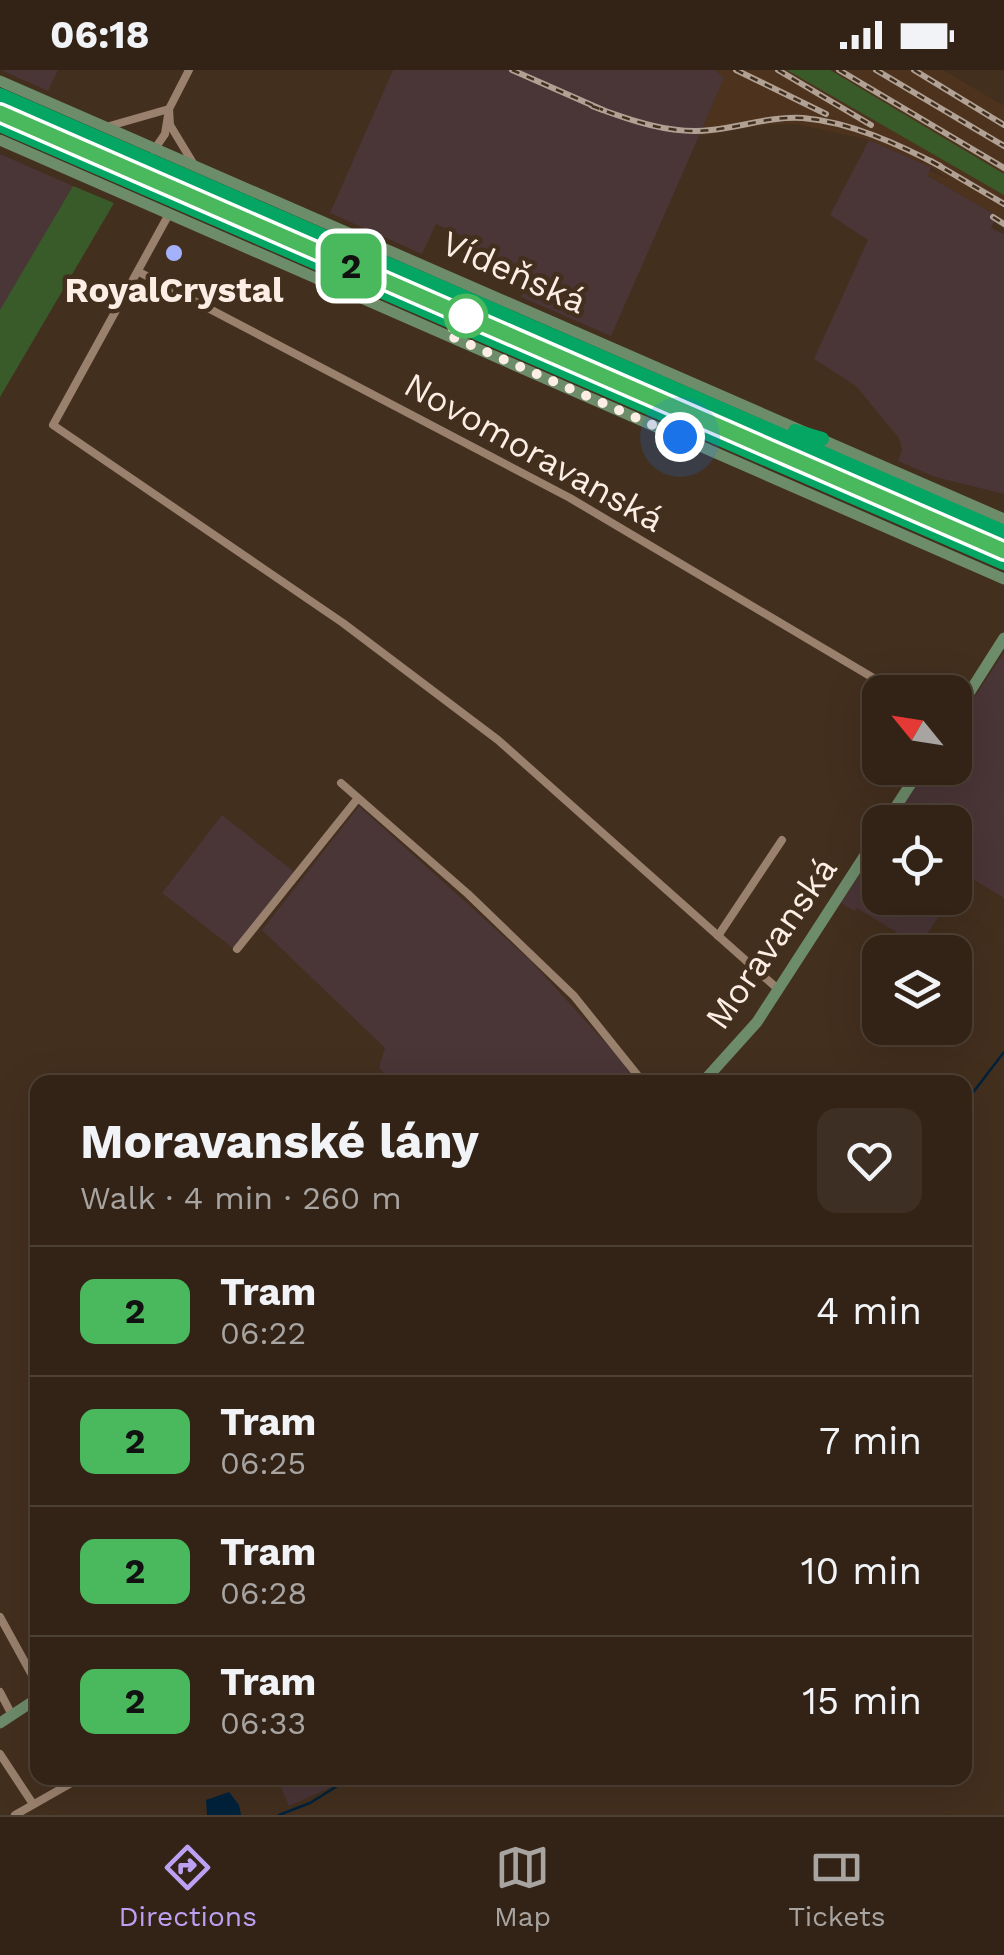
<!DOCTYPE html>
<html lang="en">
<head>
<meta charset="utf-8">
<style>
	body { margin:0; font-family:"Work Sans",sans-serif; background:#3d2f23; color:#f1f3f6; height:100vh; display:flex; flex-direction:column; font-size:38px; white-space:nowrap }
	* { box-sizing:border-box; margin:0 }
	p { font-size:32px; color:#a8a4a1 }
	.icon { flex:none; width:55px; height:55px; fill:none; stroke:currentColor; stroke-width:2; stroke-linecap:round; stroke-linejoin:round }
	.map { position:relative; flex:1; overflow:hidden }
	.details { position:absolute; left:30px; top:1005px; width:942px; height:710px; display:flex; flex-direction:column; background:#322316; border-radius:20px; box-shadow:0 10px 40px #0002,0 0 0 2px #4d4035 }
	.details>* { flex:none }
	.badge { padding:0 20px; border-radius:15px; font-size:35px; line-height:65px }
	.needle { width:65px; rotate:300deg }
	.controls { position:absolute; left:862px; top:605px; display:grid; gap:20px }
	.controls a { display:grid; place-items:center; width:110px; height:110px; border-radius:20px; background:#322316; box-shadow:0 10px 40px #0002,0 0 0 2px #4d4035; font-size:50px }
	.you { position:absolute; width:50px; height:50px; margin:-25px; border:8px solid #fff; border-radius:50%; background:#1a73e8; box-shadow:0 0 0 15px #1a73e833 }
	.map>.badge { position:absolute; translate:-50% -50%; box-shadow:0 0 0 5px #fff }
	.round { display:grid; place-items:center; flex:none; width:105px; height:105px; border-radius:20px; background:#3d2f23 }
	.headline { display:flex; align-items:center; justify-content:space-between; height:170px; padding:0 50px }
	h1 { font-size:48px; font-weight:700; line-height:75px }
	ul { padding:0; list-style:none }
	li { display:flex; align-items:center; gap:30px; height:130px; padding:0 50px; border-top:2px solid #4d4035 }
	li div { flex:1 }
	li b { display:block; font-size:38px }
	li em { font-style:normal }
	li .badge { min-width:110px; font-weight:700; text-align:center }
	.status { display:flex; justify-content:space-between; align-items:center; height:70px; padding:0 50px; background:#322316; direction:ltr }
	.status svg { height:28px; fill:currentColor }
	.tab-bar { display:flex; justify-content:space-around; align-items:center; height:140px; border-top:2px solid #4d4035; background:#322316; font-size:28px; color:#a8a4a1 }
	.tab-bar a { display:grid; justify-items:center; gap:5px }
	.tab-bar .active { color:#bca0f2 }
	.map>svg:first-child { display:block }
	.commercial { fill:#4a3537 }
	.built { fill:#4d331d }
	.green { fill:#395b29 }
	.water { fill:#01223c }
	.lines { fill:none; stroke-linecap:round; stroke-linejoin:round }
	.stream { stroke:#01223c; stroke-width:2.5 }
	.street { stroke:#99816d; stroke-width:8 }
	.secondary { stroke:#6d8c6a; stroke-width:11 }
	.highway { stroke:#05a663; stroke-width:14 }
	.tram { stroke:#b1a194; stroke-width:2.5 }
	.rail-casing { stroke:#b1a194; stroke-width:6 }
	.rail { stroke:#432f1e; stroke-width:2.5; stroke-dasharray:8; stroke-linecap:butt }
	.line-casing { stroke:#fff; stroke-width:22 }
	.line { stroke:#4ab95d; stroke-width:15 }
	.walk { stroke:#fceee4; stroke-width:10; stroke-dasharray:0 18 }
	.poi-dot { fill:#a4b2fc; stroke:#432f1e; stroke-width:4 }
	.stop-dot { fill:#fff; stroke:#4ab95d; stroke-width:5 }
	.labels { text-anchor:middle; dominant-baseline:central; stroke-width:9; stroke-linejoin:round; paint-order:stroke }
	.street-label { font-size:35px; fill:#fceee4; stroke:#432f1e }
	.poi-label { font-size:35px; font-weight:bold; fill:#fceee4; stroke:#432f1e }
</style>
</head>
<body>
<div class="status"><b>06:18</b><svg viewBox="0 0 49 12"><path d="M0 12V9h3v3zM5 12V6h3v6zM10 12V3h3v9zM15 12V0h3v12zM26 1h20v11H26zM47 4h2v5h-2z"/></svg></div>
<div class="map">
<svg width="1004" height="1745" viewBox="0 0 1004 1745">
	<rect width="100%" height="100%" fill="#432f1e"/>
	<g class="commercial">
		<polygon points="1,0 58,0 48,21"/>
		<polygon points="393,0 715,0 725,7 611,266 521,227 529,207 520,209 515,201 465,179 469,169 436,154 422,184 330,143"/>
		<polygon points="869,70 931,97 928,106 993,143 991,148 995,151 991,158 1004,164 1004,424 935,407 898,391 902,380 899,368 856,316 814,289 868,170 830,145"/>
		<polygon points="0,84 73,116 1,241 0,240"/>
		<polygon points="1004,582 1004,828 966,805 955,822 955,752 892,752 928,698 955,698 955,657"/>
		<polygon points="359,736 530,890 623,992 634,1012 383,1012 387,1009 379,997 385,978 262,860"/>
		<polygon points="222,745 298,805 238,882 162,823"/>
		<polygon points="880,772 880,828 951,828 919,876 857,838 854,841 841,833"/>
		<polygon points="277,1708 343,1708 325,1720 289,1736"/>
	</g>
	<polygon class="built" points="715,0 943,0 1004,36 1004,156 990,148 992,143 927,105 931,101 948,109 931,97 869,70 797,54 766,55 699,66 724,8"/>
	<g class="green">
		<polygon points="787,0 830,0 1004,104 1004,125"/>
		<polygon points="73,116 114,133 0,327 0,240"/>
	</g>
	<polygon class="water" points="229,1722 239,1735 241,1745 207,1745 206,1730"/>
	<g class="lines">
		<g class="stream">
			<polyline points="965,1033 1004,982"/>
			<polyline points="279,1745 310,1733 350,1708"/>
		</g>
		<g class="street">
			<polyline points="106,57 169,39 170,55 193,93"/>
			<polyline points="154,80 165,64 169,39 189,0"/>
			<polyline points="169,144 53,355 343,553 498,670 779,920"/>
			<polyline points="139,202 570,428 897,622"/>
			<polyline points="341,713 468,824 574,926 643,1012"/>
			<polyline points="718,866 782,770"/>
			<polyline points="237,879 358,728"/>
			<polyline points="0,1547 38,1616"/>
			<polyline points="0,1622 12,1645"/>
			<polyline points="0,1684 33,1734"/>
			<polyline points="105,1708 107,1711 113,1708"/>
			<polyline points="15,1745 80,1708"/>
		</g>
		<g class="secondary">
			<polyline points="0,11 1004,449"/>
			<polyline points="0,70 1004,509"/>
			<polyline points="955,645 1004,568"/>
			<polyline points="886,752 921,698"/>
			<polyline points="703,1012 757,952 880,762"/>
			<polyline points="0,1653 38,1628"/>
		</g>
		<g class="highway">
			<polyline points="0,25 1004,462"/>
			<polyline points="0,55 1004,493"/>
			<polyline points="795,361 822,369"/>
		</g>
		<polyline class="tram" points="0,42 1004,481"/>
		<defs>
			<g id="rail">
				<polyline points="512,0 603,40"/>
				<polyline points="736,0 826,44"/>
				<polyline points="778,0 871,55"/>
				<polyline points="839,0 1004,98"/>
				<polyline points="876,0 1004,76"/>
				<polyline points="914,0 1004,55"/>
				<path d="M592,36C629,50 671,65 711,60C742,57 771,46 803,48C850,52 898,74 940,96"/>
				<polyline points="931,91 1004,134"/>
				<polyline points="993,147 1004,154"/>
			</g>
		</defs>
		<use href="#rail" class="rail-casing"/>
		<use href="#rail" class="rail"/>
	</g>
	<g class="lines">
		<defs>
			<polyline id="line" points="0,43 1004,481"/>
		</defs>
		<use href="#line" class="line-casing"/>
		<use href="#line" class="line"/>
		<polyline class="walk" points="466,246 446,264 680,367"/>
	</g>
	<circle class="poi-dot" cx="174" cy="183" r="10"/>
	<circle class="stop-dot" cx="466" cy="246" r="20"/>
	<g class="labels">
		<g class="street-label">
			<text transform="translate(514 202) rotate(24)">Vídeňská</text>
			<text transform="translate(534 382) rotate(29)">Novomoravanská</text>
			<text transform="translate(771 873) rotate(-55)">Moravanská</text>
		</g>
		<g class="poi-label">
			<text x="174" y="220">RoyalCrystal</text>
		</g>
	</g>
</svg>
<div class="controls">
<a><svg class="needle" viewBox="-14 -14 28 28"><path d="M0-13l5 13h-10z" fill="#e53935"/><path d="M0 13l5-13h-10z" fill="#a8a4a1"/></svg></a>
<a><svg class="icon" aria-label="locate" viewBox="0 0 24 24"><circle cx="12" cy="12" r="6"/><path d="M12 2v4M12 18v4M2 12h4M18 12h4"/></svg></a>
<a><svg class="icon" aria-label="layers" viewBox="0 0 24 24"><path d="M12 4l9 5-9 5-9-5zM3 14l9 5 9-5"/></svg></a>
</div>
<div class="you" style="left:680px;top:367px"></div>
<b class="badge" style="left:351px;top:196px;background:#4ab95d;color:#111">2</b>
<section class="details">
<div class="headline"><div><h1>Moravanské lány</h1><p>Walk · 4 min · 260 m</p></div><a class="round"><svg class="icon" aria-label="heart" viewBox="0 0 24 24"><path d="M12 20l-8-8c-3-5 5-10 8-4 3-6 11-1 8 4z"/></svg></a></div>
<ul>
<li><span class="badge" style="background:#4ab95d;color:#111">2</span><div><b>Tram</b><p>06:22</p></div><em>4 min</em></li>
<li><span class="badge" style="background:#4ab95d;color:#111">2</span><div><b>Tram</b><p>06:25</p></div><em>7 min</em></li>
<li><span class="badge" style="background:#4ab95d;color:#111">2</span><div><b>Tram</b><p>06:28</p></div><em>10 min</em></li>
<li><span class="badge" style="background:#4ab95d;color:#111">2</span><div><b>Tram</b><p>06:33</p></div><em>15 min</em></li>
</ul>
</section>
</div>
<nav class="tab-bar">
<a class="active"><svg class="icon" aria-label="directions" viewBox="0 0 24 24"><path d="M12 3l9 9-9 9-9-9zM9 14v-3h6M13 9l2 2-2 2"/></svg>Directions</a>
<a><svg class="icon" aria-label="map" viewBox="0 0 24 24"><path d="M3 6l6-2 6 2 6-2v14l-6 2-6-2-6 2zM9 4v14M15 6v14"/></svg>Map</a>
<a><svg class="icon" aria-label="tickets" viewBox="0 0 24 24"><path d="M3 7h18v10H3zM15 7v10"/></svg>Tickets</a>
</nav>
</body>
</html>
